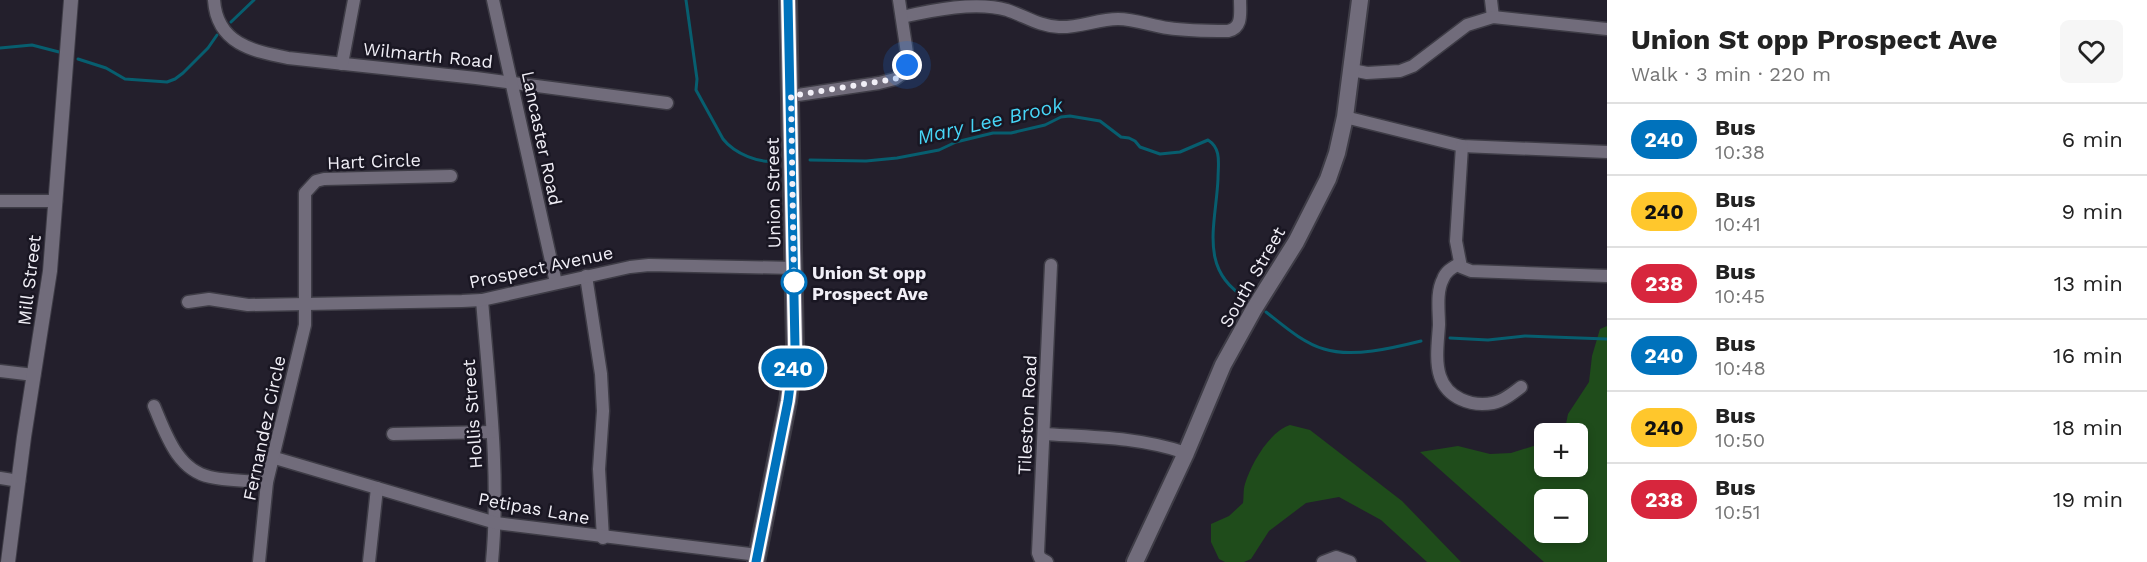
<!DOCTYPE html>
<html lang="en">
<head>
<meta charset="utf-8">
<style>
	body { margin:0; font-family:"Work Sans",sans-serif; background:#f6f6f6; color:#222; height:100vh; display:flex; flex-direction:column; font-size:22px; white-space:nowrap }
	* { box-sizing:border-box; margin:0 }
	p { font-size:20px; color:#767676 }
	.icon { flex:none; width:33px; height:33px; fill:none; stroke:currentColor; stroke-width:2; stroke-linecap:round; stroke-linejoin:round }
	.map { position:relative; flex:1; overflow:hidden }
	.panel { display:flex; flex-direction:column; background:#fff; width:540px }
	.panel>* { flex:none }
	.badge { padding:0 12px; border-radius:20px; font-size:21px; line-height:39px }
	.buttons { position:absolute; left:1534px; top:423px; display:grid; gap:12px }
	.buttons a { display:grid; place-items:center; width:54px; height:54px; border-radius:9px; background:#fff; box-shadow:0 3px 9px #0003; font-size:30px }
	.you { position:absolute; width:30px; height:30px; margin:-15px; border:4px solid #fff; border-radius:50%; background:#1a73e8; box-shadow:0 0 0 9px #1a73e833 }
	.map>.badge { position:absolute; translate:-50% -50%; box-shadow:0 0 0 3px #fff }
	.round { display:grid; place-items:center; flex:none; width:63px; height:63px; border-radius:9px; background:#f6f6f6 }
	.summary { display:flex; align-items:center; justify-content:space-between; height:102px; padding:0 24px }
	h1 { font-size:28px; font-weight:700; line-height:45px }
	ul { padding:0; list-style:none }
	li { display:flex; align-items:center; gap:18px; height:72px; padding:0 24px; border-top:2px solid #e0e0e0 }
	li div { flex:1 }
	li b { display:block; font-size:22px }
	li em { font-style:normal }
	li .badge { min-width:66px; font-weight:700; text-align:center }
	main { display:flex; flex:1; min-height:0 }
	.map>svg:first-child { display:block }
	.green { fill:#1f4c1b; fill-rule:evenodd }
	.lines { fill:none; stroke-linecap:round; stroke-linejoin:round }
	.stream { stroke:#075e6f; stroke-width:3 }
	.minor-casing { stroke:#3e3c46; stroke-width:15 }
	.tertiary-casing { stroke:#3e3c46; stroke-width:16 }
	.secondary-casing { stroke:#3e3c46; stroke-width:20 }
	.minor { stroke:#716c7b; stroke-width:12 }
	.tertiary { stroke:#716c7b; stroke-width:14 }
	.secondary { stroke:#716c7b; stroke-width:16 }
	.line-casing { stroke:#fff; stroke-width:14 }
	.line { stroke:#0072bc; stroke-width:9 }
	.walk { stroke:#f1eff7; stroke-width:6; stroke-dasharray:0 10.8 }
	.stop-dot { fill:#fff; stroke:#0072bc; stroke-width:3 }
	.labels { text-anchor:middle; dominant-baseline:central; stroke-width:5; stroke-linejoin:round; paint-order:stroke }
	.street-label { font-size:18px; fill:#f1eff7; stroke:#191622 }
	.stop-label { font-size:18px; font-weight:bold; fill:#f1eff7; stroke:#191622; text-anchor:start }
	.water-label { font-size:20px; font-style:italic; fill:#47d6f7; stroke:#191622 }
</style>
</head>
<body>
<main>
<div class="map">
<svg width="1607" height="562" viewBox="0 0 1607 562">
	<rect width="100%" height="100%" fill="#231f2c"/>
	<g class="green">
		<path d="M1607,326V562H1544L1420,452L1458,446L1490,454L1511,453L1540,444L1545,440V466H1578V434L1553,433L1566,424L1568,414L1589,382L1592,356L1600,329ZM1545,500H1578V532H1545Z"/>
		<path d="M1290,425L1310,430L1402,501L1461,562H1427L1381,520L1339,497L1306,503L1269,531L1251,559L1244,562H1225L1219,559L1211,542V524L1229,516L1243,503C1244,497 1243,490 1245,484C1251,464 1269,432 1290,425Z"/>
	</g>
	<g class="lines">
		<g class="stream">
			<path d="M686,0L697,79L696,90L723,139C734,153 760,165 778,160"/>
			<polyline points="231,22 254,0"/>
			<polyline points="0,48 32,45 59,52"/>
			<polyline points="78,59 106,68 125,79 167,82 175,79 183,73 208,48 217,35"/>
			<path d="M810,160L866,161L897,158L939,150L956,142L993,133H1011L1045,125L1061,117L1070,116L1100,121L1121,137L1129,138L1135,141L1140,147L1160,154L1180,152L1208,140C1222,149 1218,164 1218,179C1216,224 1198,270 1246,298"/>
			<path d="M1266,312C1284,326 1303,343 1324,349C1352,358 1393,348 1421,341"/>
			<polyline points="1450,338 1488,340 1525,336 1607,339"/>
		</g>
		<defs>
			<g id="minor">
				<path d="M214,0C217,44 253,51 288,58L476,78L667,103"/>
				<polyline points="493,0 556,283"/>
				<polyline points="1491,0 1493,17"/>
				<path d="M902,17C933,10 976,1 1007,10C1025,16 1039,26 1059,27C1079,28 1098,19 1118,19C1135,19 1152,26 1168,28C1188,31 1208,31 1228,31C1243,28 1240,13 1240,0"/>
				<polyline points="342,64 354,0"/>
				<polyline points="1352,70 1367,73 1400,71 1413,66 1467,25 1493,17 1607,29"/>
				<polyline points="791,96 879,83 895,79 903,73 907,65 907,53 899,0"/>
				<polyline points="1345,117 1462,146 1607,152"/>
				<polyline points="1462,146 1456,241 1461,267 1471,271 1607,276"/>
				<polyline points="0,201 56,201"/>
				<path d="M1459,264C1452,268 1446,271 1443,279C1436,292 1439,311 1439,325C1438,341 1435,361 1440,376C1447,398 1471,407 1493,403C1503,401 1512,394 1521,387"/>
				<polyline points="586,276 601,374 603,411 599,469 603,538"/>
				<path d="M482,300C489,387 500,475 492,562"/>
				<polyline points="188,302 209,299 248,305 462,301 482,300 630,267 649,265 794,268"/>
				<polyline points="0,371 34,375"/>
				<path d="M154,406C166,434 177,470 210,477C228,481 249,481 267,482"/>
				<polyline points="393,434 492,432"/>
				<path d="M1044,434C1092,437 1140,437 1186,453"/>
				<polyline points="275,458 496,523 758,555"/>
				<polyline points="0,478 19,481"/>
				<polyline points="259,562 267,482 305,325 305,193 316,181 324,179 451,176"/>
				<polyline points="369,562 377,488"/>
				<polyline points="1047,562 1040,558 1038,553 1051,265"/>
				<polyline points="1323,562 1336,557 1350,562"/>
			</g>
			<polyline id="tertiary" points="8,562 24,437 50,271 71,0"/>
			<g id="secondary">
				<polyline points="756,562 788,401 795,347 788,0"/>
				<polyline points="1135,562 1186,453 1223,365 1254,309 1296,242 1328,179 1337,153 1345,117 1360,0"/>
			</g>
		</defs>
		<use href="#minor" class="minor-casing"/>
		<use href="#tertiary" class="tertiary-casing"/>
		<use href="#secondary" class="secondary-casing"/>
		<use href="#minor" class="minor"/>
		<use href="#tertiary" class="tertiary"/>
		<use href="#secondary" class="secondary"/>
	</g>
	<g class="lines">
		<defs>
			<polyline id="line" points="756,562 788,401 795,347 788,0"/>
		</defs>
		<use href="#line" class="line-casing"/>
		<use href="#line" class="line"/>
		<polyline class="walk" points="794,282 794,287 791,96 895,79 903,73 907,65"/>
	</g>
	<circle class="stop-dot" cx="794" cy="282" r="12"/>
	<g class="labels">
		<g class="street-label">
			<text transform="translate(428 55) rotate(6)">Wilmarth Road</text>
			<text transform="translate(542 138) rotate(78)">Lancaster Road</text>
			<text transform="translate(374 161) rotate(-2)">Hart Circle</text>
			<text transform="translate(773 193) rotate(-91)">Union Street</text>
			<text transform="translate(541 267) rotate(-12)">Prospect Avenue</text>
			<text transform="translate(1252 277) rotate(-60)">South Street</text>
			<text transform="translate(29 280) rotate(-83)">Mill Street</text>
			<text transform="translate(472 414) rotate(-94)">Hollis Street</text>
			<text transform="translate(1027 415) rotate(-87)">Tileston Road</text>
			<text transform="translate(264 428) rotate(-78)">Fernandez Circle</text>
			<text transform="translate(534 508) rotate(10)">Petipas Lane</text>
		</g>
		<g class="stop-label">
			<text x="812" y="272">Union St opp<tspan x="812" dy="21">Prospect Ave</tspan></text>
		</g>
		<g class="water-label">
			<text transform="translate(990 121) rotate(-13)">Mary Lee Brook</text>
		</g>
	</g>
</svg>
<div class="buttons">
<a>+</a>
<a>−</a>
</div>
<div class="you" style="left:907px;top:65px"></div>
<b class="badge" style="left:793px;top:368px;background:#0072bc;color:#fff">240</b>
</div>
<section class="panel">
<div class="summary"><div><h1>Union St opp Prospect Ave</h1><p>Walk · 3 min · 220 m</p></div><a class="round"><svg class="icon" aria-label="heart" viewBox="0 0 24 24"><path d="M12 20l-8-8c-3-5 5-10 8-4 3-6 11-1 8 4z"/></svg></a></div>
<ul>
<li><span class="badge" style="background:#0072bc;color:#fff">240</span><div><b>Bus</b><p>10:38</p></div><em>6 min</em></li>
<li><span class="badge" style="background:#ffc72c;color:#111">240</span><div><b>Bus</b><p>10:41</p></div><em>9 min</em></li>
<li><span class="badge" style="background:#d7263d;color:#fff">238</span><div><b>Bus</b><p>10:45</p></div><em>13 min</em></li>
<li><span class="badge" style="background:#0072bc;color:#fff">240</span><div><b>Bus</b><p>10:48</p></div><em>16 min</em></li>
<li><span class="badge" style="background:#ffc72c;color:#111">240</span><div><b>Bus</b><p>10:50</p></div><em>18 min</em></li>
<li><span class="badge" style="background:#d7263d;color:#fff">238</span><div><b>Bus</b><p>10:51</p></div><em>19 min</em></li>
</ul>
</section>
</main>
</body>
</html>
